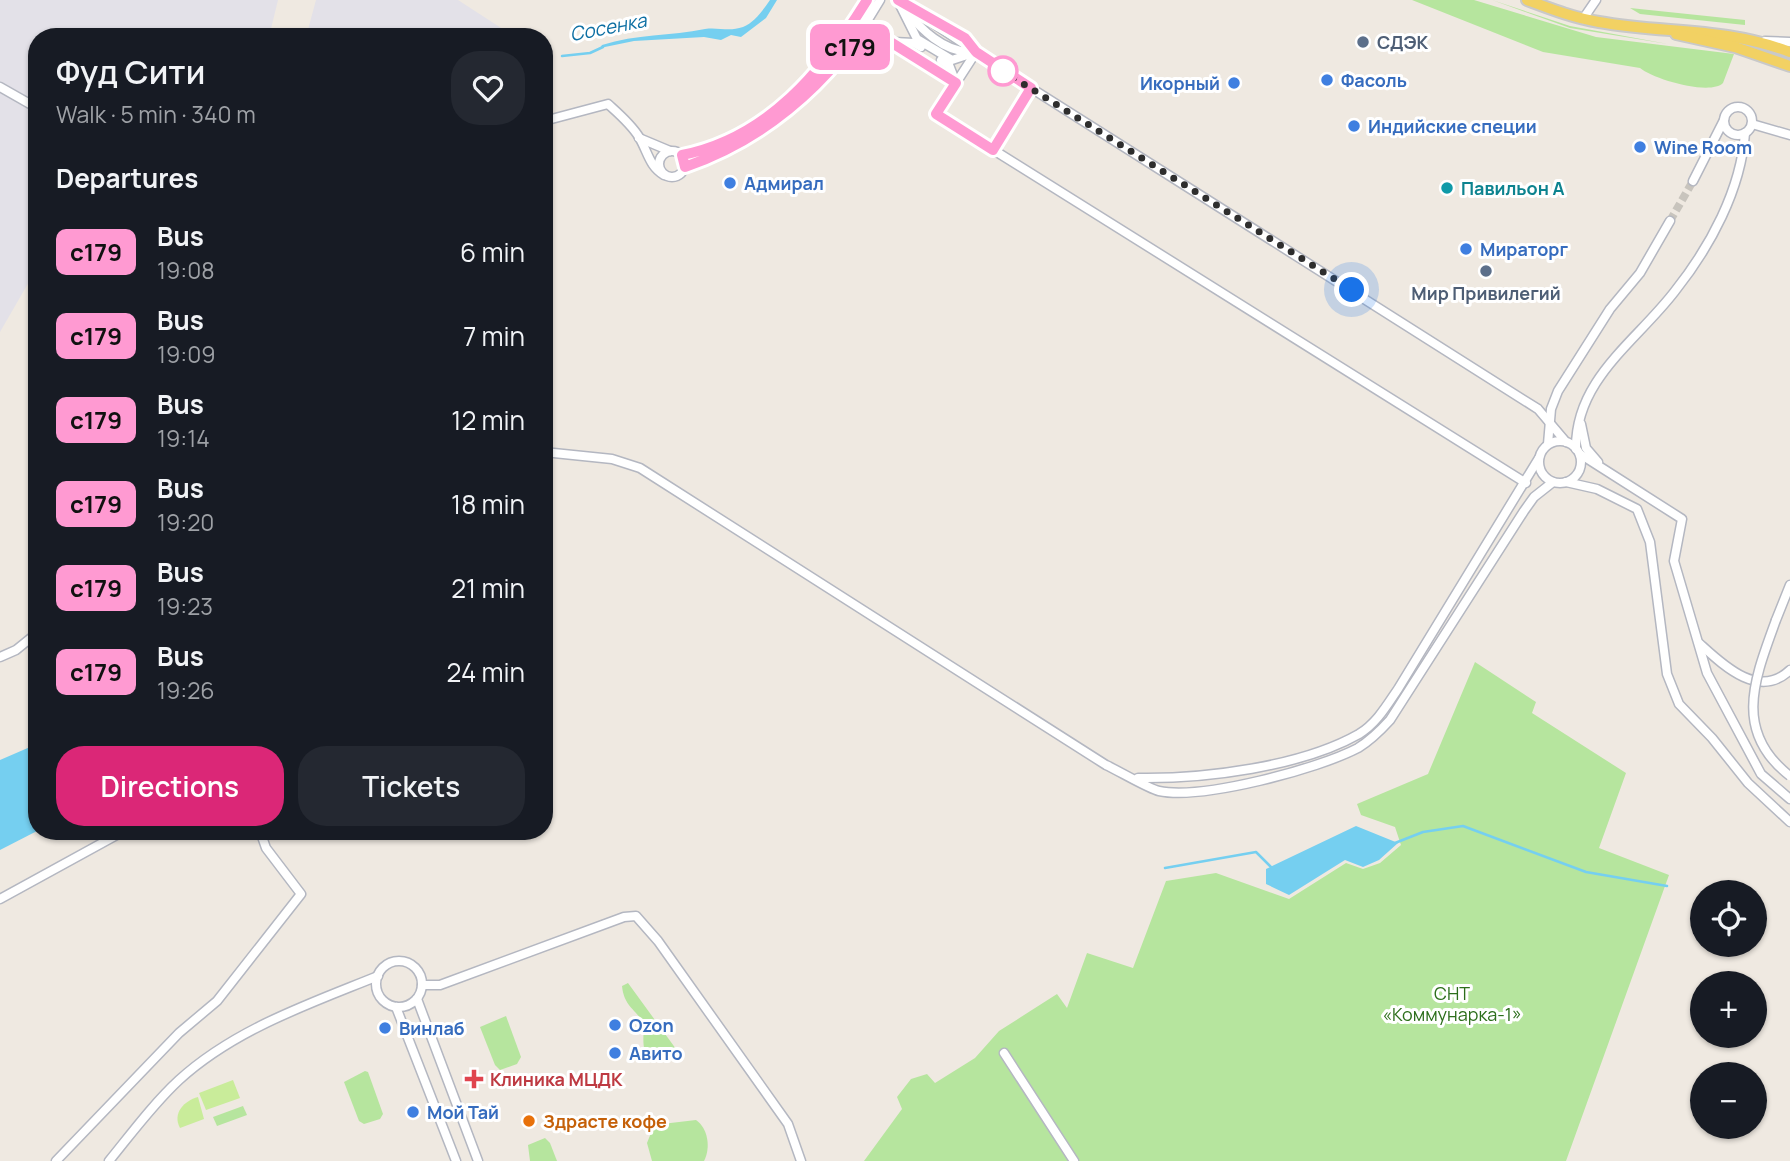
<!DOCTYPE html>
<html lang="en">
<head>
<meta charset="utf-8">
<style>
	body { margin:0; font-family:Manrope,sans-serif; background:#242831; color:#f1f3f6; height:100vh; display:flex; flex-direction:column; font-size:26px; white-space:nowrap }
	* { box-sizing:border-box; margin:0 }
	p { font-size:23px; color:#9ea1a6 }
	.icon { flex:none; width:38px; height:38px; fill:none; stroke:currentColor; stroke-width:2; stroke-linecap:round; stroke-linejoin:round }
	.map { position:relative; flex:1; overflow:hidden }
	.sheet { position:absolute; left:28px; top:28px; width:525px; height:812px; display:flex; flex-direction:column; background:#171b24; border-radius:28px; box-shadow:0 2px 5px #0004 }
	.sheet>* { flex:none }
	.badge { padding:0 14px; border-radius:10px; font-size:24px; line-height:46px }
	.controls { position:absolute; left:1690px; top:880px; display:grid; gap:14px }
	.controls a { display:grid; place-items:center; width:77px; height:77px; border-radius:50%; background:#171b24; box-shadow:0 2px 5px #0004; font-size:35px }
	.you { position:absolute; width:35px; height:35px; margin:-18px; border:5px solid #fff; border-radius:50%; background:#1a73e8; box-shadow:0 0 0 10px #1a73e833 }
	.map>.badge { position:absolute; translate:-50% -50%; box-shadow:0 0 0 4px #fff }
	h2 { padding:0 28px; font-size:26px; line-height:63px }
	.round { display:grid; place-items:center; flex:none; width:74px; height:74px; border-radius:28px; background:#242831 }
	.summary { display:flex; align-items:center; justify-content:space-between; height:119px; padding:0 28px }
	h1 { font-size:33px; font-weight:600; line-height:52px }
	.button { display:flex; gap:14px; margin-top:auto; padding:14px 28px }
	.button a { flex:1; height:80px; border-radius:28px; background:#db2777; color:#fff; font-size:28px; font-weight:600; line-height:80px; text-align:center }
	.button a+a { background:#242831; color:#f1f3f6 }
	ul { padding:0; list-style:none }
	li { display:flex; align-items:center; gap:21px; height:84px; padding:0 28px }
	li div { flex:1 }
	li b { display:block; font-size:26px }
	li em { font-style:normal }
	li .badge { min-width:77px; font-weight:700; text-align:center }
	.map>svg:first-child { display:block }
	.industrial { fill:#e3e1e8 }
	.green { fill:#b6e59e }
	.pitch { fill:#c9ec9a }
	.water { fill:#75cff0 }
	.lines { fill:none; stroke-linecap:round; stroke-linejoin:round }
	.stream { stroke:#75cff0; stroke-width:2.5 }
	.minor-tunnel { stroke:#c8c4bd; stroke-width:8; stroke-dasharray:8 4; stroke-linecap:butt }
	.minor-casing { stroke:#b4b7c1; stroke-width:11 }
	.major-casing { stroke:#c9c9c9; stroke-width:14 }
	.minor { stroke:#fff; stroke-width:8 }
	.major { stroke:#f2d163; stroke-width:10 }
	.minor-bridge-casing { stroke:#b4b7c1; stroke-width:11; stroke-linecap:butt }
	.minor-bridge { stroke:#fff; stroke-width:8 }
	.line-casing { stroke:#fff; stroke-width:16 }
	.line { stroke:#ff9ad2; stroke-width:10 }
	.walk { stroke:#2e2e2e; stroke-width:7; stroke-dasharray:0 12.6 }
	.service-dot { fill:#5c6f8a; stroke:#fff; stroke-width:2.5 }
	.stop-dot { fill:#fff; stroke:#ff9ad2; stroke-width:3.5 }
	.shop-dot { fill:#3f7fe0; stroke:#fff; stroke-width:2.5 }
	.culture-dot { fill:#0f9aa8; stroke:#fff; stroke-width:2.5 }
	.health-dot { fill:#e0444e; stroke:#fff; stroke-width:2.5 }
	.food-dot { fill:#e8710a; stroke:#fff; stroke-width:2.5 }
	.labels { text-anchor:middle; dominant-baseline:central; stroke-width:6; stroke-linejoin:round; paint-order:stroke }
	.service-label { font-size:18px; font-weight:bold; fill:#4e5e75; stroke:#fff; text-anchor:start }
	.shop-label { font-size:18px; font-weight:bold; fill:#366cbe; stroke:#fff; text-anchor:start }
	.culture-label { font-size:18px; font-weight:bold; fill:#0d838f; stroke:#fff; text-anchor:start }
	.park-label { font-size:18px; fill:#2c6e1b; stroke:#fff }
	.health-label { font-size:18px; font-weight:bold; fill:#be3a42; stroke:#fff; text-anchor:start }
	.food-label { font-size:18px; font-weight:bold; fill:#c56008; stroke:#fff; text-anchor:start }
	.water-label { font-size:19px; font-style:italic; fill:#0d6fa3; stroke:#fff }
</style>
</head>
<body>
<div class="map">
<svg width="1790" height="1161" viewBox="0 0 1790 1161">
	<rect width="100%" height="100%" fill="#efe9e1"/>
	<g class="industrial">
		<polygon points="0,0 278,0 269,37 37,37 37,268 0,332"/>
		<polygon points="316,0 458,0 515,37 306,37"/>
	</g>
	<g class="green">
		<path d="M1412,0H1474L1596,37L1734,54L1723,83C1710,96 1653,79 1640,68L1543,52Z"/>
		<polygon points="1492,0 1570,26 1668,44 1570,28"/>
		<polygon points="1630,8 1745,20 1745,25 1640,14"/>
		<polygon points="1475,662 1536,702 1532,713 1626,773 1599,848 1669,875 1566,1161 864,1161 902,1109 897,1097 911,1079 927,1074 935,1083 975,1058 999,1031 1057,994 1067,1008 1087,953 1133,968 1166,881 1216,873 1289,899 1346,863 1363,869 1380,863 1401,845 1395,827 1361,815 1357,804 1428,774"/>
		<path d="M628,983L676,1049L662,1060L652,1062C640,1051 644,1037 644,1023C635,1009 624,1006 622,986Z"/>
		<polygon points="506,1016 521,1057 517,1064 500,1070 495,1065 480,1027"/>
		<polygon points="365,1071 368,1072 383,1114 380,1119 364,1124 359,1121 344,1082"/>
		<polygon points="243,1106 247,1115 217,1126 213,1117"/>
		<path d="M696,1120C708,1128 711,1148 704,1161H652L647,1143L653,1128L662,1124Z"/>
		<polygon points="545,1138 550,1143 557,1161 530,1161 528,1145"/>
	</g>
	<g class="pitch">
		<polygon points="233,1080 240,1098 206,1110 199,1093"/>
		<path d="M198,1097L204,1119L180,1128C172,1113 184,1101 198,1097Z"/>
	</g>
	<g class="water">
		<path d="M770,0H777L766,18L741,37L731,35L721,40L704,37L634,41L600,48L602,45C636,34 671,36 705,29C718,27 729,32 743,27C755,22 763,10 770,0Z"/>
		<polygon points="37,744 37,831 0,850 0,760"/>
		<polygon points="1356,826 1398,843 1379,860 1363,867 1345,860 1289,895 1266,884 1266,869"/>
	</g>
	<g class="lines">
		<g class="stream">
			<polyline points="562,56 590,53 603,47"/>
			<polyline points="1395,843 1423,832 1463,826 1586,872 1667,886"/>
			<polyline points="1165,868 1256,852 1271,867"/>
		</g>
		<polyline class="minor-tunnel" points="1670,221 1693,181"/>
		<defs>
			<g id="minor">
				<polyline points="898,0 1023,83 1538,409 1566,442"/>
				<polyline points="898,1 917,39 952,60 976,52"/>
				<path d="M906,11C922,30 943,51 969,52"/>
				<polyline points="923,13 966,38 972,47"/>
				<polyline points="1583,19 1596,0"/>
				<polyline points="865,26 956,83"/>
				<polyline points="1765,41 1790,42"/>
				<polyline points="894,42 914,43 921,47"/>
				<polyline points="976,52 936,114 1526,483"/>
				<polyline points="941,60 949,65 956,83"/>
				<polyline points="0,87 37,108"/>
				<circle cx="1738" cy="121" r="14"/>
				<path d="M544,121L608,104C619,114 631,124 639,137C648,152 649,166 664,175"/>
				<polyline points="1752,124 1790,135"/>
				<polyline points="639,138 670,151"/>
				<polyline points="993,150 1031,88"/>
				<circle cx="672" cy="164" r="13"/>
				<path d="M682,155C768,138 823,70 867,0"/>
				<path d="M685,168C770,137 835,78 880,0"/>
				<polyline points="1693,181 1724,120"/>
				<polyline points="1581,424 1586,448 1598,462"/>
				<circle cx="1560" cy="462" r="21"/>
				<polyline points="1548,444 1551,409 1558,391 1610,309 1640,273 1670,221"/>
				<path d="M1576,449C1575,379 1637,341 1675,291C1710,247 1741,190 1745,133"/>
				<path d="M544,452L612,459L640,468L1106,765C1119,771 1149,789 1159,791C1202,800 1318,769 1358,748C1371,740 1380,731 1390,720L1524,511L1534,497L1553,482"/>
				<polyline points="1580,454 1682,519 1674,561 1707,673 1761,774 1790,799"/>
				<polyline points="1566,482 1597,489 1637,509 1650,542 1667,674 1679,704 1712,738 1748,783 1790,822"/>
				<polyline points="1776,620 1790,585"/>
				<path d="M1700,644C1723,665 1759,700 1790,670"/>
				<polyline points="0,657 16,650 37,633"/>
				<path d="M1138,778C1204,779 1301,767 1359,734C1377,723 1387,705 1398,689L1539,458"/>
				<polyline points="0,899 124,831"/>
				<circle cx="399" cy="984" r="23"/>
				<polyline points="422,985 440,985 624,917 636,916 658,941 788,1124 801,1161"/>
				<polyline points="417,999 478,1161"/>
				<polyline points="396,1007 456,1161"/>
				<polyline points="1004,1053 1074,1161"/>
				<polyline points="56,1161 179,1033 217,1001 301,894 266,848 260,831"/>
				<path d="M109,1161C131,1134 153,1104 179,1080C235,1029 309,1004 378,976"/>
			</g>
			<g id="major">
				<path d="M1527,0C1551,9 1574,18 1599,22C1667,34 1723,27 1790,52"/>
				<polyline points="1676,34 1735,47 1790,66"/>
			</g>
		</defs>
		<use href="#minor" class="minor-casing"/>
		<use href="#major" class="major-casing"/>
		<use href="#minor" class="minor"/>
		<use href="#major" class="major"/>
		<defs>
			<path id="minor-bridge" d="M1776,620C1755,678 1732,731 1790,776"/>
		</defs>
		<use href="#minor-bridge" class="minor-bridge-casing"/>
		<use href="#minor-bridge" class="minor-bridge"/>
	</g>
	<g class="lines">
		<defs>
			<path id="line" d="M867,0C823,71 768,138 682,155L685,167C760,141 820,91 865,26L956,83L936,114L993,150L1031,88L976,52L965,38L898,0"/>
		</defs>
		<use href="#line" class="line-casing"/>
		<use href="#line" class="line"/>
		<polyline class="walk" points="1003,71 1352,290"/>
	</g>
	<g class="service-dot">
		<circle cx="1363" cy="42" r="7"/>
		<circle cx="1486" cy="271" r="7"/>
	</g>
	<circle class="stop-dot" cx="1003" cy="71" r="14"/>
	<g class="shop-dot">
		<circle cx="1327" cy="80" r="7"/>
		<circle cx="1234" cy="83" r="7"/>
		<circle cx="1354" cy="126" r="7"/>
		<circle cx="1640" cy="147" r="7"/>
		<circle cx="730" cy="183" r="7"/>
		<circle cx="1466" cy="249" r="7"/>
		<circle cx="615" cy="1025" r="7"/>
		<circle cx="385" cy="1028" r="7"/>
		<circle cx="615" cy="1053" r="7"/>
		<circle cx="413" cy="1112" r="7"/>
	</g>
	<circle class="culture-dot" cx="1447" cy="188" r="7"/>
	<path class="health-dot" d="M470.5 1068.5h7v7h7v7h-7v7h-7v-7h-7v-7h7z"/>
	<circle class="food-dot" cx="529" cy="1121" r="7"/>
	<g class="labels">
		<g class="service-label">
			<text x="1377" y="42">СДЭК</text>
			<text x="1486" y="293" text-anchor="middle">Мир Привилегий</text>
		</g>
		<g class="shop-label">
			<text x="1341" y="80">Фасоль</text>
			<text x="1220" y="83" text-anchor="end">Икорный</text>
			<text x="1368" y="126">Индийские специи</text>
			<text x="1654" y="147">Wine Room</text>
			<text x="744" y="183">Адмирал</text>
			<text x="1480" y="249">Мираторг</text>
			<text x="629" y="1025">Ozon</text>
			<text x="399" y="1028">Винлаб</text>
			<text x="629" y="1053">Авито</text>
			<text x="427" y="1112">Мой Тай</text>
		</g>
		<g class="culture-label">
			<text x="1461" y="188">Павильон А</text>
		</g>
		<g class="park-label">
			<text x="1452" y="993">СНТ<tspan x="1452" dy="21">«Коммунарка-1»</tspan></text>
		</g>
		<g class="health-label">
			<text x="490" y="1079">Клиника МЦДК</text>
		</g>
		<g class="food-label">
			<text x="543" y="1121">Здрасте кофе</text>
		</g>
		<g class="water-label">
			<text transform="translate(608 27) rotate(-11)">Сосенка</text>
		</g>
	</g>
</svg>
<div class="controls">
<a><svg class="icon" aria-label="locate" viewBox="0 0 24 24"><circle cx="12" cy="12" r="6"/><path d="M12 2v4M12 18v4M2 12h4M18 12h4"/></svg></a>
<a>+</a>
<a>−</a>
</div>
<div class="you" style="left:1352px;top:290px"></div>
<b class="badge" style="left:850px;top:47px;background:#ff9ad2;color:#111">с179</b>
<section class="sheet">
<div class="summary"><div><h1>Фуд Сити</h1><p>Walk · 5 min · 340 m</p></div><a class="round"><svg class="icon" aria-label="heart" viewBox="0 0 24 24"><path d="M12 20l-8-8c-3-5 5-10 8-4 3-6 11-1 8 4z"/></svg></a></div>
<h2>Departures</h2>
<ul>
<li><span class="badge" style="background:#ff9ad2;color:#111">с179</span><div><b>Bus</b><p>19:08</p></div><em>6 min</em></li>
<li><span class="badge" style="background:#ff9ad2;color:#111">с179</span><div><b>Bus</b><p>19:09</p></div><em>7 min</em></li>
<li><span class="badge" style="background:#ff9ad2;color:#111">с179</span><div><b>Bus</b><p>19:14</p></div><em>12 min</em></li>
<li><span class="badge" style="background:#ff9ad2;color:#111">с179</span><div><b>Bus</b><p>19:20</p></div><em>18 min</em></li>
<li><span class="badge" style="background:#ff9ad2;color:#111">с179</span><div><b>Bus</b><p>19:23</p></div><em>21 min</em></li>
<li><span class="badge" style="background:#ff9ad2;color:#111">с179</span><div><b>Bus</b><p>19:26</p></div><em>24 min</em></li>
</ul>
<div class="button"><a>Directions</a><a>Tickets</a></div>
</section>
</div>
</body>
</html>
